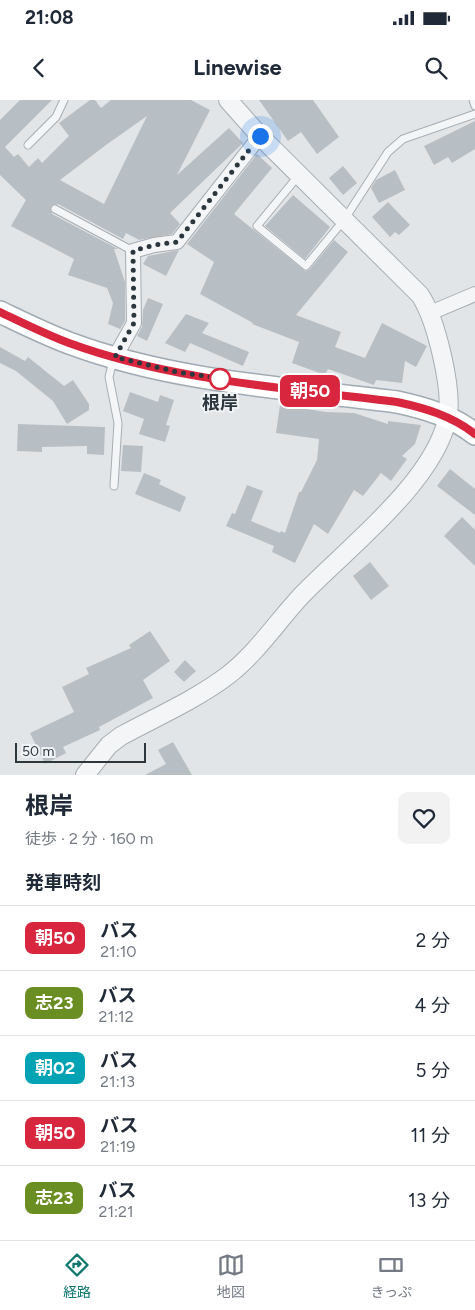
<!DOCTYPE html>
<html lang="ja">
<head>
<meta charset="utf-8">
<style>
	body { margin:0; font-family:Figtree,"Noto Sans JP",sans-serif; background:#f2f2f3; color:#1f2937; height:100vh; display:flex; flex-direction:column; font-size:19px; white-space:nowrap }
	* { box-sizing:border-box; margin:0 }
	p { font-size:16px; color:#747a83 }
	.icon { flex:none; width:28px; height:28px; fill:none; stroke:currentColor; stroke-width:2; stroke-linecap:round; stroke-linejoin:round }
	.map { position:relative; height:675px; overflow:hidden }
	.panel { display:flex; flex-direction:column; background:#fff; flex:1 }
	.panel>* { flex:none }
	.badge { padding:0 10px; border-radius:8px; font-size:18px; line-height:32px }
	.scale { position:absolute; left:15px; bottom:12px; width:131px; box-sizing:border-box; padding-left:5px; border:2px solid #2b363d; border-top:0; font-size:14px; line-height:18px; white-space:nowrap; color:#2b363d; -webkit-text-stroke:4px #f0f3f5; paint-order:stroke }
	.you { position:absolute; width:25px; height:25px; margin:-12px; border:4px solid #fff; border-radius:50%; background:#1a73e8; box-shadow:0 0 0 8px #1a73e833 }
	.map>.badge { position:absolute; translate:-50% -50%; box-shadow:0 0 0 2px #fff }
	h2 { padding:0 25px; font-size:19px; line-height:45px }
	.round { display:grid; place-items:center; flex:none; width:52px; height:52px; border-radius:10px; background:#f2f2f3 }
	.headline { display:flex; align-items:center; justify-content:space-between; height:85px; padding:0 25px }
	h1 { font-size:24px; font-weight:700; line-height:38px }
	ul { padding:0; list-style:none }
	li { display:flex; align-items:center; gap:15px; height:65px; padding:0 25px; border-top:1px solid #e0e1e3 }
	li div { flex:1 }
	li b { display:block; font-size:19px }
	li em { font-style:normal }
	li .badge { min-width:55px; font-weight:700; text-align:center }
	.status { display:flex; justify-content:space-between; align-items:center; height:35px; padding:0 25px; background:#fff; direction:ltr }
	.status svg { height:14px; fill:currentColor }
	header { display:flex; justify-content:space-between; align-items:center; height:65px; padding:0 25px; background:#fff; font-size:22px; font-weight:700 }
	.tab-bar { display:flex; justify-content:space-around; align-items:center; height:70px; border-top:1px solid #e0e1e3; background:#fff; font-size:14px; color:#747a83 }
	.tab-bar a { display:grid; justify-items:center; gap:2px }
	.tab-bar .selected { color:#0f766e }
	.map>svg:first-child { display:block }
	.building { fill:#b8bfc4; fill-rule:evenodd }
	.lines { fill:none; stroke-linecap:round; stroke-linejoin:round }
	.service-casing { stroke:#a7adb1; stroke-width:9 }
	.minor-casing { stroke:#a7adb1; stroke-width:16 }
	.tertiary-casing { stroke:#a7adb1; stroke-width:20 }
	.primary-casing { stroke:#a1abb2; stroke-width:24 }
	.service { stroke:#f3f5f7; stroke-width:7 }
	.minor { stroke:#f3f5f7; stroke-width:14 }
	.tertiary { stroke:#f3f5f7; stroke-width:18 }
	.primary { stroke:#fff; stroke-width:21 }
	.line-casing { stroke:#fff; stroke-width:11 }
	.line { stroke:#d7263d; stroke-width:8 }
	.walk { stroke:#2b363d; stroke-width:5; stroke-dasharray:0 9 }
	.stop-dot { fill:#fff; stroke:#d7263d; stroke-width:2.5 }
	.labels { text-anchor:middle; dominant-baseline:central; stroke-width:4; stroke-linejoin:round; paint-order:stroke }
	.stop-label { font-size:18px; font-weight:bold; fill:#2b363d; stroke:#f0f3f5 }
</style>
</head>
<body>
<div class="status"><b>21:08</b><svg viewBox="0 0 49 12"><path d="M0 12V9h3v3zM5 12V6h3v6zM10 12V3h3v9zM15 12V0h3v12zM26 1h20v11H26zM47 4h2v5h-2z"/></svg></div>
<header><svg class="icon" aria-label="back" viewBox="0 0 24 24"><path d="M15 5l-7 7 7 7"/></svg>Linewise<svg class="icon" aria-label="search" viewBox="0 0 24 24"><circle cx="10" cy="10" r="6"/><path d="M15 15l6 6"/></svg></header>
<div class="map">
<svg width="475" height="675" viewBox="0 0 475 675">
	<rect width="100%" height="100%" fill="#e1e5e8"/>
	<g class="building">
		<path d="M20,0H52L5,47L14,57L18,54L29,67L38,58L42,63L69,36L59,23L90,0H95L101,8L111,0H191L210,10L177,75L229,28L243,43L170,113L180,124L172,134L139,140L126,133L123,139L58,104L51,106L52,114L118,149H114L125,182V221L120,229L108,224L113,203L107,188L68,175L74,159L11,126L26,100L0,75V20ZM147,16L104,104L60,80L106,45Z"/>
		<polygon points="259,0 313,0 339,37 317,54 301,32 288,41"/>
		<polygon points="475,21 475,49 452,63 448,57 434,65 424,46"/>
		<polygon points="257,54 272,68 234,114 305,171 310,169 334,140 348,152 296,215 341,232 335,247 365,258 382,223 427,246 416,267 405,261 402,283 376,280 374,285 328,269 325,275 292,263 299,242 252,224 253,223 200,194 214,162 187,144"/>
		<polygon points="343,66 357,83 343,95 329,78"/>
		<polygon points="395,70 405,90 379,103 371,88 376,80"/>
		<polygon points="293,95 330,127 305,159 265,126"/>
		<polygon points="388,102 410,125 399,135 395,132 390,137 372,117"/>
		<polygon points="179,150 166,176 143,164 148,156"/>
		<polygon points="148,198 163,204 147,241 137,236 142,227 143,210"/>
		<polygon points="186,214 209,223 202,233 249,252 243,266 190,243 185,252 165,243"/>
		<polygon points="0,247 25,261 28,257 64,286 73,280 89,304 89,310 67,324 53,301 16,271 0,263"/>
		<polygon points="130,292 158,302 160,295 174,300 166,325 170,326 165,342 139,334 144,319 123,311"/>
		<polygon points="280,305 326,312 354,313 388,324 388,321 421,325 415,344 402,356 407,359 391,381 381,373 363,396 354,390 328,434 314,424 295,463 272,452 274,446 226,426 232,413 235,414 247,385 263,391 251,421 280,433 281,431 285,433 299,392 301,392 317,360 319,339 276,333"/>
		<polygon points="18,324 105,327 104,355 87,354 87,346 42,347 42,352 17,351"/>
		<polygon points="123,345 143,346 141,372 121,371"/>
		<polygon points="450,369 475,389 475,415 437,386"/>
		<polygon points="144,373 161,380 159,384 186,397 180,412 135,394"/>
		<polygon points="462,417 475,430 475,466 444,436"/>
		<polygon points="370,462 389,486 371,500 353,476"/>
		<polygon points="150,531 170,561 143,580 153,598 99,627 100,630 63,647 66,653 45,664 30,633 74,612 62,587 89,574 86,568 131,548 129,545"/>
		<polygon points="185,560 196,571 184,582 174,572"/>
		<polygon points="173,642 192,675 145,675 166,664 158,650"/>
	</g>
	<g class="lines">
		<defs>
			<g id="service">
				<polyline points="473,0 475,6"/>
				<polyline points="28,45 56,17 64,0"/>
				<polyline points="299,75 257,126 306,166 344,120 388,52 403,39 475,14"/>
				<polyline points="55,109 133,151"/>
				<polyline points="113,260 109,277 118,323 114,386"/>
			</g>
			<g id="minor">
				<polyline points="430,213 475,194"/>
				<polyline points="115,257 134,223 133,151 154,145 177,142 260,36"/>
			</g>
			<path id="tertiary" d="M85,675L109,645L121,636C156,617 195,600 227,576C256,554 276,523 301,496C346,449 432,384 447,320C454,292 436,219 420,195L260,36L228,0"/>
			<path id="primary" d="M0,212C23,223 45,234 69,243C173,282 288,288 397,302C425,308 452,316 475,334"/>
		</defs>
		<use href="#service" class="service-casing"/>
		<use href="#minor" class="minor-casing"/>
		<use href="#tertiary" class="tertiary-casing"/>
		<use href="#primary" class="primary-casing"/>
		<use href="#service" class="service"/>
		<use href="#minor" class="minor"/>
		<use href="#tertiary" class="tertiary"/>
		<use href="#primary" class="primary"/>
	</g>
	<g class="lines">
		<defs>
			<path id="line" d="M0,212C23,223 45,234 69,243C173,281 288,288 397,302C425,308 452,316 475,334"/>
		</defs>
		<use href="#line" class="line-casing"/>
		<use href="#line" class="line"/>
		<polyline class="walk" points="220,279 224,279 177,272 115,257 134,223 133,151 154,145 177,142 260,36"/>
	</g>
	<circle class="stop-dot" cx="220" cy="279" r="10"/>
	<g class="labels">
		<g class="stop-label">
			<text x="220" y="303">根岸</text>
		</g>
	</g>
</svg>
<div class="scale">50 m</div>
<div class="you" style="left:260px;top:36px"></div>
<b class="badge" style="left:310px;top:291px;background:#d7263d;color:#fff">朝50</b>
</div>
<section class="panel">
<div class="headline"><div><h1>根岸</h1><p>徒歩 · 2 分 · 160 m</p></div><a class="round"><svg class="icon" aria-label="heart" viewBox="0 0 24 24"><path d="M12 20l-8-8c-3-5 5-10 8-4 3-6 11-1 8 4z"/></svg></a></div>
<h2>発車時刻</h2>
<ul>
<li><span class="badge" style="background:#d7263d;color:#fff">朝50</span><div><b>バス</b><p>21:10</p></div><em>2 分</em></li>
<li><span class="badge" style="background:#6b8e23;color:#fff">志23</span><div><b>バス</b><p>21:12</p></div><em>4 分</em></li>
<li><span class="badge" style="background:#00a3b4;color:#fff">朝02</span><div><b>バス</b><p>21:13</p></div><em>5 分</em></li>
<li><span class="badge" style="background:#d7263d;color:#fff">朝50</span><div><b>バス</b><p>21:19</p></div><em>11 分</em></li>
<li><span class="badge" style="background:#6b8e23;color:#fff">志23</span><div><b>バス</b><p>21:21</p></div><em>13 分</em></li>
</ul>
</section>
<nav class="tab-bar">
<a class="selected"><svg class="icon" aria-label="directions" viewBox="0 0 24 24"><path d="M12 3l9 9-9 9-9-9zM9 14v-3h6M13 9l2 2-2 2"/></svg>経路</a>
<a><svg class="icon" aria-label="map" viewBox="0 0 24 24"><path d="M3 6l6-2 6 2 6-2v14l-6 2-6-2-6 2zM9 4v14M15 6v14"/></svg>地図</a>
<a><svg class="icon" aria-label="tickets" viewBox="0 0 24 24"><path d="M3 7h18v10H3zM15 7v10"/></svg>きっぷ</a>
</nav>
</body>
</html>
